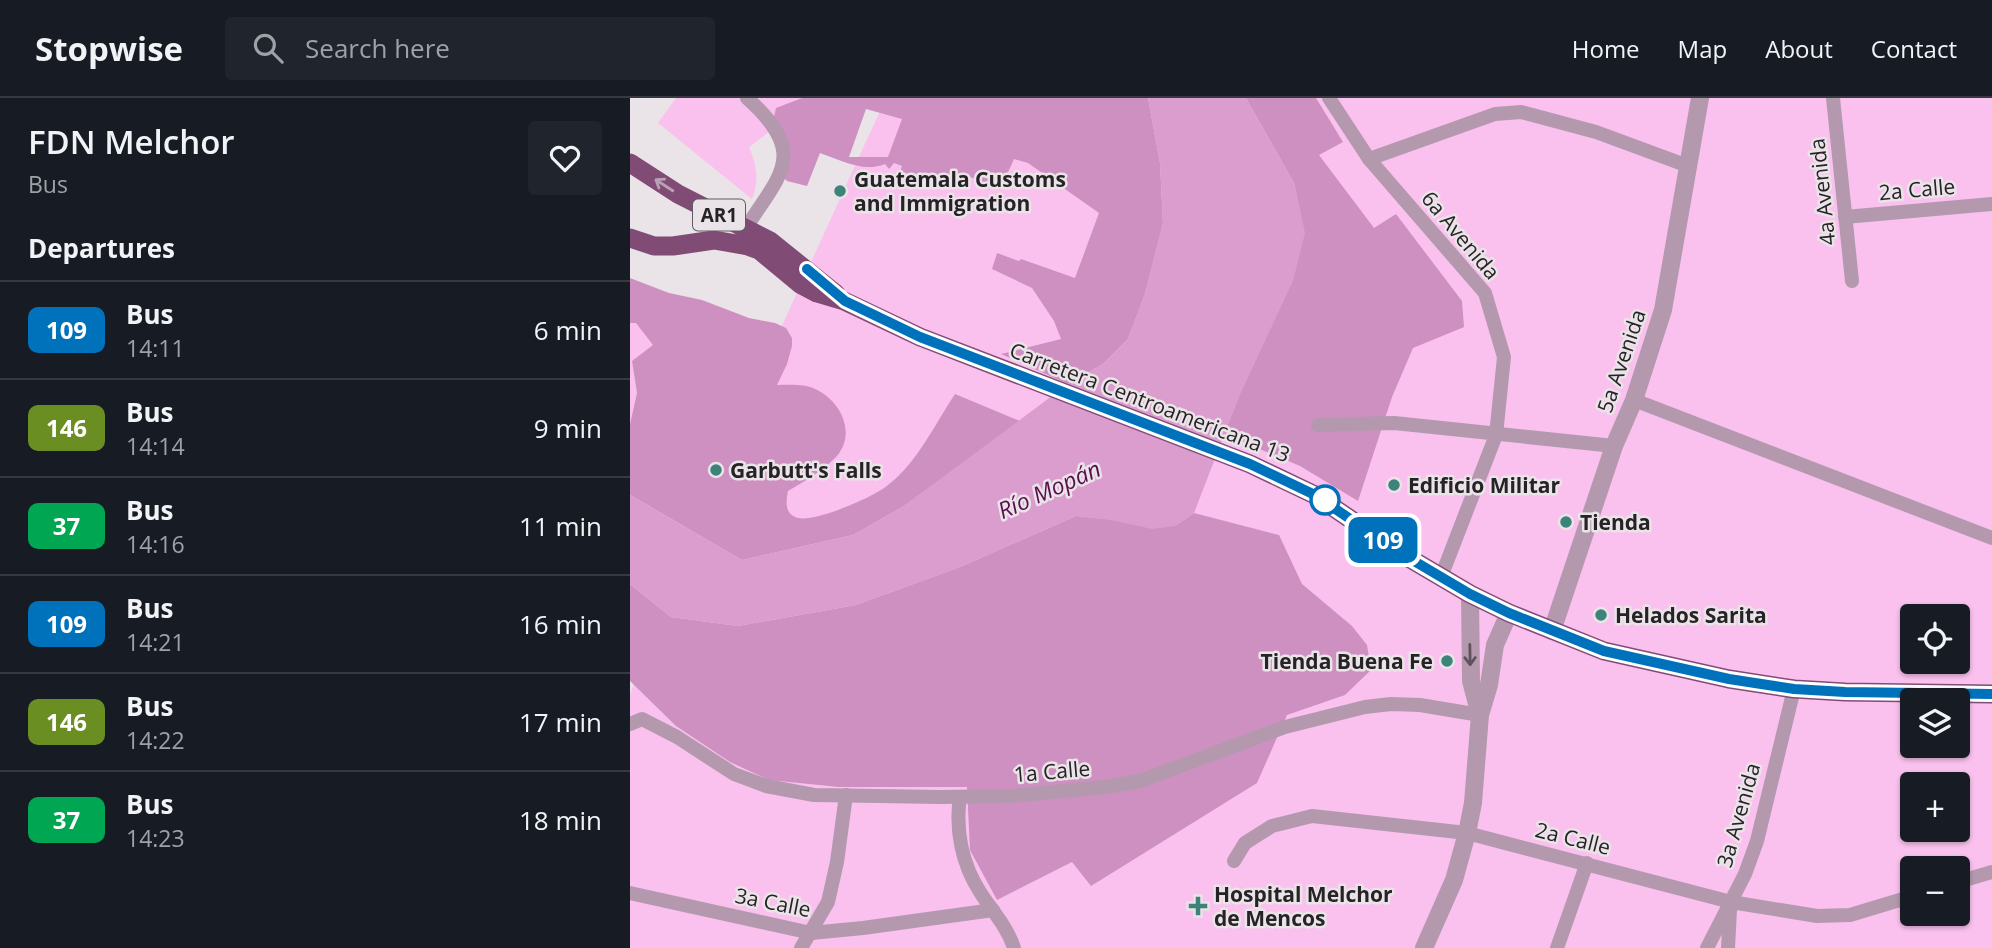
<!DOCTYPE html>
<html lang="en">
<head>
<meta charset="utf-8">
<style>
	body { margin:0; font-family:"Open Sans",sans-serif; background:#20242c; color:#f1f3f6; height:100vh; display:flex; flex-direction:column; font-size:26px; white-space:nowrap }
	* { box-sizing:border-box; margin:0 }
	p { font-size:23px; color:#9ea1a6 }
	.icon { flex:none; width:38px; height:38px; fill:none; stroke:currentColor; stroke-width:2; stroke-linecap:round; stroke-linejoin:round }
	.map { position:relative; flex:1; overflow:hidden }
	.drawer { display:flex; flex-direction:column; background:#171b24; width:630px }
	.drawer>* { flex:none }
	.badge { padding:0 14px; border-radius:10px; font-size:24px; line-height:46px }
	.tools { position:absolute; left:1270px; top:506px; display:grid; gap:14px }
	.tools a { display:grid; place-items:center; width:70px; height:70px; border-radius:7px; background:#171b24; box-shadow:0 2px 5px #0004; font-size:35px }
	.map>.badge { position:absolute; translate:-50% -50%; box-shadow:0 0 0 4px #fff }
	h2 { padding:0 28px; font-size:26px; line-height:63px }
	.round { display:grid; place-items:center; flex:none; width:74px; height:74px; border-radius:7px; background:#20242c }
	.head { display:flex; align-items:center; justify-content:space-between; height:119px; padding:0 28px }
	h1 { font-size:33px; font-weight:600; line-height:52px }
	ul { padding:0; list-style:none }
	li { display:flex; align-items:center; gap:21px; height:98px; padding:0 28px; border-top:2px solid #363941 }
	li div { flex:1 }
	li b { display:block; font-size:26px }
	li em { font-style:normal }
	li .badge { min-width:77px; font-weight:700; text-align:center }
	header { display:flex; align-items:center; gap:42px; box-sizing:border-box; height:98px; padding:0 35px; background:#171b24; border-bottom:2px solid #363941 }
	header strong { font-size:33px }
	nav { display:flex; gap:38px; margin-inline-start:auto; font-size:24px }
	.search { width:490px; height:63px; background:#20242c; display:flex; align-items:center; gap:18px; box-sizing:border-box; padding:0 24px; border-radius:7px; color:#9ea1a6; font-size:26px }
	main { display:flex; flex:1; min-height:0 }
	.map>svg:first-child { display:block }
	.green { fill:#fac1ee; fill-rule:evenodd }
	.forest { fill:#cd90c1; fill-rule:evenodd }
	.water { fill:#db9cce }
	.lines { fill:none; stroke-linecap:round; stroke-linejoin:round }
	.minor { stroke:#b499ae; stroke-width:14 }
	.tertiary { stroke:#b499ae; stroke-width:18 }
	.trunk { stroke:#804c76; stroke-width:19 }
	.oneway { stroke:#ba9fb5 }
	.oneway2 { stroke:#5e525c }
	.line-casing { stroke:#fff; stroke-width:16 }
	.line { stroke:#0072bc; stroke-width:10 }
	.poi-dot { fill:#3e837a; stroke:#eae3e8; stroke-width:2.5 }
	.stop-dot { fill:#fff; stroke:#0072bc; stroke-width:3.5 }
	.labels { text-anchor:middle; dominant-baseline:central; stroke-width:5; stroke-linejoin:round; paint-order:stroke }
	.shield { fill:#eae3e8; stroke:#605d60; stroke-width:2 }
	.shield-label { font-size:19px; font-weight:bold; fill:#252325 }
	.poi-label { font-size:21px; font-weight:bold; fill:#252325; stroke:#eae3e8; text-anchor:start }
	.street-label { font-size:21px; fill:#252325; stroke:#eae3e8 }
	.water-label { font-size:23px; font-style:italic; fill:#590f4f; stroke:#eae3e8 }
</style>
</head>
<body>
<header>
<strong>Stopwise</strong>
<div class="search"><svg class="icon" aria-label="search" viewBox="0 0 24 24"><circle cx="10" cy="10" r="6"/><path d="M15 15l6 6"/></svg>Search here</div>
<nav><a>Home</a><a>Map</a><a>About</a><a>Contact</a></nav>
</header>
<main>
<section class="drawer">
<div class="head"><div><h1>FDN Melchor</h1><p>Bus</p></div><a class="round"><svg class="icon" aria-label="heart" viewBox="0 0 24 24"><path d="M12 20l-8-8c-3-5 5-10 8-4 3-6 11-1 8 4z"/></svg></a></div>
<h2>Departures</h2>
<ul>
<li><span class="badge" style="background:#0072bc;color:#fff">109</span><div><b>Bus</b><p>14:11</p></div><em>6 min</em></li>
<li><span class="badge" style="background:#6b8e23;color:#fff">146</span><div><b>Bus</b><p>14:14</p></div><em>9 min</em></li>
<li><span class="badge" style="background:#00a651;color:#fff">37</span><div><b>Bus</b><p>14:16</p></div><em>11 min</em></li>
<li><span class="badge" style="background:#0072bc;color:#fff">109</span><div><b>Bus</b><p>14:21</p></div><em>16 min</em></li>
<li><span class="badge" style="background:#6b8e23;color:#fff">146</span><div><b>Bus</b><p>14:22</p></div><em>17 min</em></li>
<li><span class="badge" style="background:#00a651;color:#fff">37</span><div><b>Bus</b><p>14:23</p></div><em>18 min</em></li>
</ul>
</section>
<div class="map">
<svg width="1362" height="850" viewBox="0 0 1362 850">
	<rect width="100%" height="100%" fill="#eae3e8"/>
	<g class="green">
		<path d="M46,0H172L160,6L146,29L119,49C126,66 130,82 122,101L28,25Z"/>
		<path d="M256,0H1362V850H0V596L86,372ZM1283,518H1328V564H1283ZM1283,602H1328V648H1283ZM1283,686H1328V732H1283ZM1283,770H1328V816H1283Z"/>
		<polygon points="6,224 24,248 2,263 7,295 0,326 0,225"/>
	</g>
	<g class="forest">
		<path d="M172,0H518L530,65L533,125L515,196L498,241L473,266L438,286L371,256L431,241L424,223L402,190L362,171L367,155L389,163L391,161L445,180L469,115L398,65L384,61L370,92L338,78L310,80L295,75L292,82L270,74L272,68L264,65L259,71L255,66C233,75 211,62 190,55L177,88L157,83L153,79L144,19L146,10ZM236,11L272,21L258,59H219Z"/>
		<polygon points="616,0 686,0 713,44 689,57 744,130 766,116 832,203 834,229 783,250 762,299 728,403 670,368 594,336 608,301 665,87"/>
		<path d="M0,180L39,195L72,202L119,220L145,225L156,230L162,240V248L157,266L147,287C157,287 170,286 180,289C208,298 228,333 207,358C194,372 175,383 158,393C156,403 154,416 168,420C186,424 244,399 258,387C287,365 305,326 325,296L390,323L274,408L223,437L112,462L0,397V326L7,295L2,263L23,247L6,225H0Z"/>
		<polygon points="564,415 649,437 672,486 722,528 737,547 741,572 715,597 657,617 627,685 461,788 442,764 367,802 340,752 337,689 209,689 139,682 100,664 46,628 0,583 0,486 41,519 108,528 226,507 330,469 446,418 545,428"/>
	</g>
	<polygon class="water" points="518,0 616,0 665,87 675,135 663,183 608,301 564,415 545,428 522,431 481,422 446,418 330,469 226,507 108,528 41,519 0,486 0,397 112,462 223,437 274,408 438,286 473,266 498,241 515,196 533,125 530,65"/>
	<g class="lines">
		<g class="minor">
			<polyline points="699,0 739,61 855,195 874,259 866,337 811,479"/>
			<polyline points="1203,0 1222,183"/>
			<polyline points="739,61 865,16 891,14 966,34 1058,68"/>
			<polyline points="1215,119 1362,106"/>
			<path d="M111,138C146,79 183,59 117,0"/>
			<polyline points="1004,302 1362,440"/>
			<polyline points="688,327 764,325 984,348"/>
			<polyline points="0,626 12,621 47,639 104,676 136,688 184,697 310,699 380,698 476,689 510,683 655,629 735,609 761,606 790,607 850,617"/>
			<path d="M330,699C325,732 332,766 350,794C362,813 377,828 384,850"/>
			<polyline points="604,763 615,745 642,728 682,718 837,735 1101,804 1187,818 1220,817 1283,798"/>
			<polyline points="1328,784 1362,774"/>
			<polyline points="0,795 181,835 233,830 363,812"/>
			<polyline points="171,850 198,804 207,764 216,697"/>
			<polyline points="927,850 957,765"/>
			<polyline points="1077,850 1115,776 1127,743 1164,591"/>
			<polyline points="1098,850 1100,812"/>
		</g>
		<g class="tertiary">
			<polyline points="840,496 841,583 850,617"/>
			<polyline points="922,533 984,348 1004,302 1033,212 1070,0"/>
			<polyline points="794,850 824,782 837,735 843,705 850,617 859,587 865,547 879,515"/>
		</g>
		<g class="trunk">
			<polyline points="0,65 48,96 140,143 206,196"/>
			<polyline points="0,140 24,148 43,148 84,142 118,148 129,152 170,186 187,195 214,203 290,239 620,366 685,397 767,453 840,496 879,515 974,553 1099,581 1164,591 1215,594 1362,596"/>
		</g>
	</g>
	<defs><path id="oneway-shaft" d="M-6 0H5M1.5-3L5.5 0L1.5 3" fill="none" stroke-width="1.6" stroke-linecap="round" stroke-linejoin="round" transform="scale(1.75)"/></defs>
	<use class="oneway" href="#oneway-shaft" transform="translate(34 87) rotate(-147)"/>
	<use class="oneway2" href="#oneway-shaft" transform="translate(840 557) rotate(89)"/>
	<g class="lines">
		<defs>
			<polyline id="line" points="177,171 215,203 290,239 620,366 685,397 767,453 840,496 879,515 974,553 1099,581 1164,591 1215,594 1362,596"/>
		</defs>
		<use href="#line" class="line-casing"/>
		<use href="#line" class="line"/>
	</g>
	<g class="poi-dot">
		<circle cx="210" cy="93" r="7"/>
		<circle cx="86" cy="372" r="7"/>
		<circle cx="764" cy="387" r="7"/>
		<circle cx="936" cy="424" r="7"/>
		<circle cx="971" cy="517" r="7"/>
		<circle cx="817" cy="563" r="7"/>
		<path d="M564.5 797.5h7v7h7v7h-7v7h-7v-7h-7v-7h7z"/>
	</g>
	<circle class="stop-dot" cx="695" cy="402" r="14"/>
	<g class="labels">
		<rect class="shield" x="63" y="101.5" width="52" height="31" rx="5"/>
		<g class="shield-label">
			<text x="89" y="117">AR1</text>
		</g>
		<g class="poi-label">
			<text x="224" y="81">Guatemala Customs<tspan x="224" dy="24">and Immigration</tspan></text>
			<text x="100" y="372">Garbutt's Falls</text>
			<text x="778" y="387">Edificio Militar</text>
			<text x="950" y="424">Tienda</text>
			<text x="985" y="517">Helados Sarita</text>
			<text x="803" y="563" text-anchor="end">Tienda Buena Fe</text>
			<text x="584" y="796">Hospital Melchor<tspan x="584" dy="24">de Mencos</tspan></text>
		</g>
		<g class="street-label">
			<text transform="translate(1287 91) rotate(-5)">2a Calle</text>
			<text transform="translate(1192 94) rotate(-96)">4a Avenida</text>
			<text transform="translate(831 137) rotate(50)">6a Avenida</text>
			<text transform="translate(991 263) rotate(-71)">5a Avenida</text>
			<text transform="translate(520 304) rotate(21)">Carretera Centroamericana 13</text>
			<text transform="translate(422 673) rotate(-5)">1a Calle</text>
			<text transform="translate(1108 717) rotate(-74)">3a Avenida</text>
			<text transform="translate(943 740) rotate(14)">2a Calle</text>
			<text transform="translate(143 804) rotate(11)">3a Calle</text>
		</g>
		<g class="water-label">
			<text transform="translate(419 391) rotate(-24)">Río Mopán</text>
		</g>
	</g>
</svg>
<div class="tools">
<a><svg class="icon" aria-label="locate" viewBox="0 0 24 24"><circle cx="12" cy="12" r="6"/><path d="M12 2v4M12 18v4M2 12h4M18 12h4"/></svg></a>
<a><svg class="icon" aria-label="layers" viewBox="0 0 24 24"><path d="M12 4l9 5-9 5-9-5zM3 14l9 5 9-5"/></svg></a>
<a>+</a>
<a>−</a>
</div>
<b class="badge" style="left:753px;top:442px;background:#0072bc;color:#fff">109</b>
</div>
</main>
</body>
</html>
